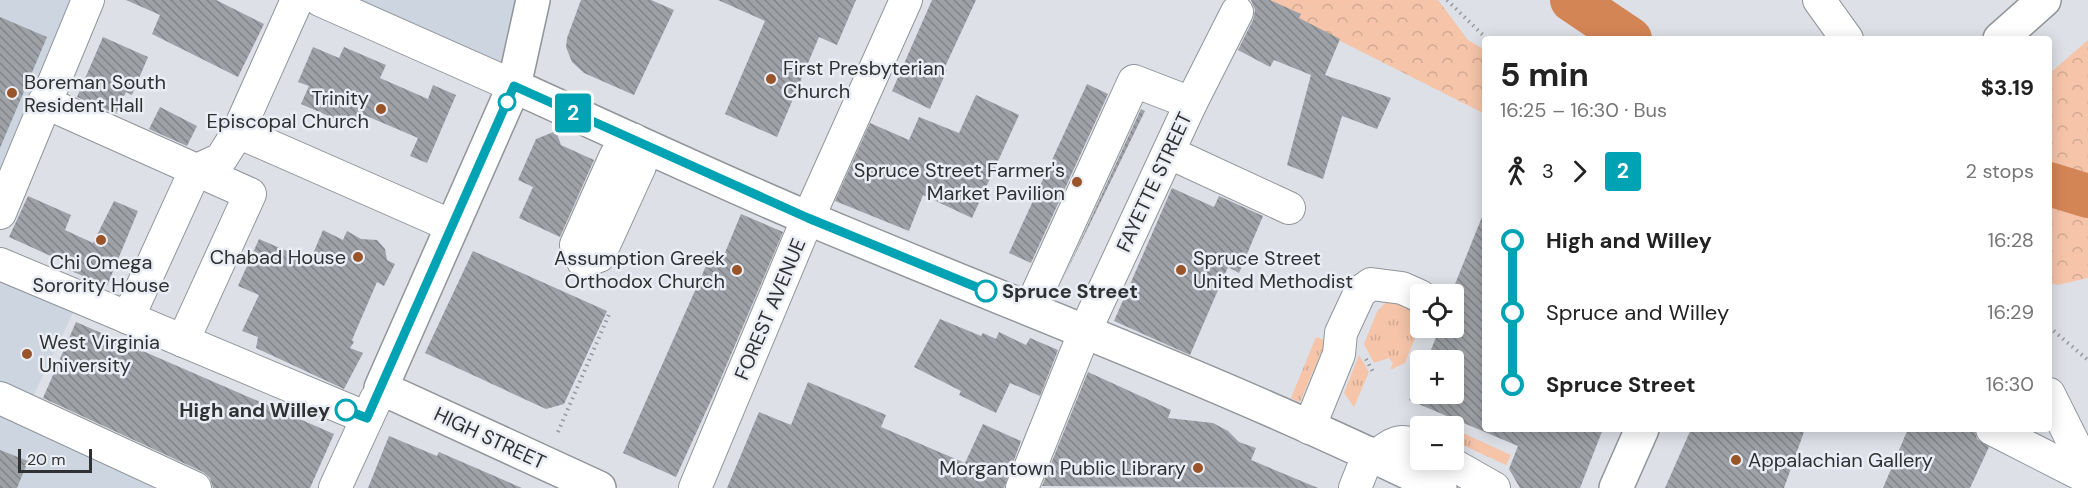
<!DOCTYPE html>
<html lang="en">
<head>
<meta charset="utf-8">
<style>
	body { margin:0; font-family:"DM Sans",sans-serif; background:#f6f6f6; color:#222; height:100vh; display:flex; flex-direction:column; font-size:22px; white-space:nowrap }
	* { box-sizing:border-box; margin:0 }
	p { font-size:20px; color:#767676 }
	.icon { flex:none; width:33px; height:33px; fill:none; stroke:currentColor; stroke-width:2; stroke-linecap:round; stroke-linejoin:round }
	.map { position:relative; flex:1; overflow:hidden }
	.drawer { position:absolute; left:1482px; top:36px; width:570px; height:396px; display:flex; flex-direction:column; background:#fff; border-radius:6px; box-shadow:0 3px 15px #0003 }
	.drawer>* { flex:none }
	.badge { padding:0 12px; border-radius:4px; font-size:21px; line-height:39px }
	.buttons { position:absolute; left:1410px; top:284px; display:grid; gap:12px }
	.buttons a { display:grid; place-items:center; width:54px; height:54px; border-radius:6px; background:#fff; box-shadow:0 3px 15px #0003; font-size:30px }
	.scale { position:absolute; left:18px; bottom:15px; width:74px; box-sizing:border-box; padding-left:6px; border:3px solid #2f3133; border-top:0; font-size:16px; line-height:21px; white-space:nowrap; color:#2f3133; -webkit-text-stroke:4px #eaeef4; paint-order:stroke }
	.map>.badge { position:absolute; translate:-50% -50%; box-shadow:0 0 0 3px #fff }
	.legs { display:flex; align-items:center; gap:9px; height:66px; padding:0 18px; font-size:20px }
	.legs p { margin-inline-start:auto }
	.summary { display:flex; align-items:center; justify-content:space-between; height:102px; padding:0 18px }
	h1 { font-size:33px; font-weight:700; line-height:45px }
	ul { padding:0 18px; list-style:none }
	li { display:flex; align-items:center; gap:21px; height:72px; font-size:22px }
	li i { display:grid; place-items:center; width:9px; height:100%; margin:0 8px; background:currentColor }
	li i::after { content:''; width:15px; height:15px; margin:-8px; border:4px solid; border-radius:50%; background:#fff }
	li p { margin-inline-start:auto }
	li:first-child i { background:linear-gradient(#0000 50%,currentColor 0) }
	li:last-child i { background:linear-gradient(currentColor 50%,#0000 0) }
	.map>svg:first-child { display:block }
	.built { fill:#ccd5e0 }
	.grass { fill:url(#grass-tufts) }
	.forest { fill:url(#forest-crowns) }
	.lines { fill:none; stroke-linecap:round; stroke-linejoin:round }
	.river { stroke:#d48556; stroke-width:44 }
	.building { fill:url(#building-back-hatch) }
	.minor-casing { stroke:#90959a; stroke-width:34 }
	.major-casing { stroke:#90959a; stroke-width:36 }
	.path { stroke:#95989c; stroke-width:4; stroke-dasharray:1.5 4.5; stroke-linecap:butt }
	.minor { stroke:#fff; stroke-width:32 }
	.major { stroke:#fff; stroke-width:33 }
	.line-1-casing { stroke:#fff; stroke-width:14 }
	.line-1 { stroke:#00a3b4; stroke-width:9 }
	.poi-dot { fill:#995429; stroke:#eaeef4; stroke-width:2 }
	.stop-1-dot { fill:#fff; stroke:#00a3b4; stroke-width:3 }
	.labels { text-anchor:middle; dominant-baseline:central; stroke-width:5; stroke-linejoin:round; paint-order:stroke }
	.poi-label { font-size:20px; fill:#2f3133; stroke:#eaeef4; text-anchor:start }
	.street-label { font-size:20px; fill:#2f3133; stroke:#eaeef4 }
	.stop-label { font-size:20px; font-weight:bold; fill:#2f3133; stroke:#eaeef4; text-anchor:start }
</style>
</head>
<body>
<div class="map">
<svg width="2088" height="488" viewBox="0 0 2088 488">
	<defs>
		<pattern id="grass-tufts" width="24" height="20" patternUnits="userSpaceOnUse" patternTransform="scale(1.5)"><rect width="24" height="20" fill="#f5c4a9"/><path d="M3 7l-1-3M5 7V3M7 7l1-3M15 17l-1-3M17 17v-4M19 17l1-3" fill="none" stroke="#d2a992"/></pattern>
		<pattern id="forest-crowns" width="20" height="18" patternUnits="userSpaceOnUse" patternTransform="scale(1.5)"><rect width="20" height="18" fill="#f5c4a9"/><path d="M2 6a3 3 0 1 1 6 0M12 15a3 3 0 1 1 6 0" fill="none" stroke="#d2a992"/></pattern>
		<pattern id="building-back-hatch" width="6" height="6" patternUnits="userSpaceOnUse" patternTransform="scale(1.5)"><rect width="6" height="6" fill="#9ea2a7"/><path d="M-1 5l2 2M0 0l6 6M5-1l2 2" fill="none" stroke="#818589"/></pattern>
	</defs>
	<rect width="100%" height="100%" fill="#dde1e7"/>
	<g class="built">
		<polygon points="0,0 89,0 0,215"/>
		<polygon points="321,0 531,0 514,86"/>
		<polygon points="0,264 80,298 27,409 176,488 0,488"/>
	</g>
	<g class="grass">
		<polygon points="1399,301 1420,310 1420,326 1405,363 1390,370 1393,363 1389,358 1374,363 1364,344 1377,312 1386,302"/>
		<polygon points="1316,337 1326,341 1300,402 1291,398"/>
		<polygon points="1359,355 1369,372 1354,407 1344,393"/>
		<polygon points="1454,429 1511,455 1506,465 1454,441"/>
	</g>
	<g class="forest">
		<polygon points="1259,0 1438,0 1468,40 1485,50 1485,114"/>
		<polygon points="2088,40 2088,278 2058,285 2049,283 2049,74"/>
	</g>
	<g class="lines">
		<g class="river">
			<polyline points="1572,0 1630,39"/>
			<polyline points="2049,184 2088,196"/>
		</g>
	</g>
	<g class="building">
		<polygon points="126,0 216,0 264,24 238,77 152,34 160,15"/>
		<polygon points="581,0 651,0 674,10 634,95 584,73 572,62 566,47 567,38"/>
		<polygon points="718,0 856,0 837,45 819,37 777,137 725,114 765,21"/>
		<polygon points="932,0 976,0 944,69 947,70 930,109 892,91"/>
		<polygon points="1251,0 1270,0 1301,14 1299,18 1340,39 1325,75 1391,98 1377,129 1342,116 1323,179 1287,165 1311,75 1274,60 1270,67 1238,50 1253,20 1255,10"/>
		<polygon points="0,17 47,37 0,148"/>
		<polygon points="103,37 148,57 132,95 126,92 116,114 77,97"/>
		<polygon points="313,47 339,58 344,47 386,65 380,78 428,99 433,85 456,95 427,163 410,156 418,138 362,114 356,128 301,104 309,86 298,82"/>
		<polygon points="1087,84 1108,94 1031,263 1009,253"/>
		<polygon points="976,95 1019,115 972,218 923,195 909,231 835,201 870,123 909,140 919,117 959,133"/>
		<polygon points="160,107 197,126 187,146 149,129"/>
		<polygon points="1141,109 1145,111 1064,277"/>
		<polygon points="556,131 561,145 594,160 560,237 519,218 533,187 518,180 536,139"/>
		<polygon points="1172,188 1214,207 1219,196 1263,216 1239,273 1228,267 1190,355 1114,321"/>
		<polygon points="28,196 71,215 65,230 93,243 114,201 138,211 107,286 64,268 66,263 9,237"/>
		<polygon points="1484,212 1485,429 1603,429 1580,488 1520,488 1509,469 1518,446 1409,400 1420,375 1420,393 1454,393 1454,360 1427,360 1440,327 1454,327 1451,294"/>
		<polygon points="741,214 783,232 718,385 676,477 623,453 713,250 724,255"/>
		<polygon points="323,230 343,240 347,231 361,239 377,240 385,249 387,260 395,264 384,286 377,282 352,340 354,342 350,348 363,353 344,389 256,348 258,337 242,331 259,295 238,286 259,239 310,261"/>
		<polygon points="473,251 607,311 564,404 546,409 425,353"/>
		<polygon points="940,319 981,336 983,333 996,339 999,332 1026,345 1030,338 1058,350 1040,396 1010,383 996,413 959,395 961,391 914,367"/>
		<polygon points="76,322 334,434 310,488 213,488 210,478 203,472 43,398"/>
		<polygon points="1088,372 1171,410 1168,418 1213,423 1228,431 1239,442 1256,448 1251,460 1318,488 1042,486"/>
		<polygon points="808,382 886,415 881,427 965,463 983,424 1021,441 1004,488 727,488 759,412 791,425"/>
		<polygon points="1691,429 1805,429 1784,488 1665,488"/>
		<polygon points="1908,429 1974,429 1977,439 1989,447 1970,488 1883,488"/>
		<polygon points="389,436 437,456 439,452 522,488 368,488"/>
		<polygon points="0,450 28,461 17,488 0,488"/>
	</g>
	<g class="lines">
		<defs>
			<g id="minor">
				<polyline points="297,0 238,132 452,226"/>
				<polyline points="320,0 514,86"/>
				<polyline points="1819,0 1847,39"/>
				<polyline points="44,102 250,194 183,341"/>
				<polyline points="1170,153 1289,208"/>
				<polyline points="0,213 88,0"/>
				<polyline points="583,261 599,256 640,166 634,140"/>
				<polyline points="583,261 576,245 616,155 634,140"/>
				<polyline points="0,264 367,418"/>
				<polyline points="1030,309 1134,81 1191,103"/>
				<polyline points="128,318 195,171 221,159 238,132"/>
				<polyline points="2049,394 2088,472"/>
				<polyline points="0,398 195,488"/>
				<polyline points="1309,428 1339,354 1341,333 1360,292 1371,284 1402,288 1420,296"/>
				<polyline points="1992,429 2088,478"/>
				<path d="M1376,457C1392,443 1400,437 1420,447"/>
				<polyline points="1443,459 1494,488"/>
				<polyline points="335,488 376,399"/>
				<polyline points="695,488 802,232 906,0"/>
				<polyline points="1022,488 1085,331 1191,103 1237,12"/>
				<polyline points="1355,488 1369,453"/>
			</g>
			<g id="major">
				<polyline points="533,0 514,86 381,388 599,488"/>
				<polyline points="2000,39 2044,0"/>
				<path d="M514,86C613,131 711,177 810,219C1021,308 1235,387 1440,488"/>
				<polyline points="1616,488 1642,429"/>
			</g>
		</defs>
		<use href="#minor" class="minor-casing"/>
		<use href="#major" class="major-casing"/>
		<g class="path">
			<polyline points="1447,0 1487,39"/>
			<polyline points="2049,327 2088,360"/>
			<polyline points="1366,359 1373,372"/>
			<polyline points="558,432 610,312"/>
		</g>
		<use href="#minor" class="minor"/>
		<use href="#major" class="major"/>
	</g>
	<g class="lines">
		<defs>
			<polyline id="line-1" points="346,410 367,418 514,86 808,218 986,291"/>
		</defs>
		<use href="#line-1" class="line-1-casing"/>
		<use href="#line-1" class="line-1"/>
	</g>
	<g class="poi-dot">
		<circle cx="771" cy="79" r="6"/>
		<circle cx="12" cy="93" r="6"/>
		<circle cx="381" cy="109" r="6"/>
		<circle cx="1077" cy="182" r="6"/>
		<circle cx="101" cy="240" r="6"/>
		<circle cx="358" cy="257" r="6"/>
		<circle cx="737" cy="270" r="6"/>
		<circle cx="1181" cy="270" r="6"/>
		<circle cx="27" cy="354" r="6"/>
		<circle cx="1736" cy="460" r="6"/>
		<circle cx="1198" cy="468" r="6"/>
	</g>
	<g class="stop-1-dot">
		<circle cx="507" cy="102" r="8"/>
		<circle cx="986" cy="291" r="10"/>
		<circle cx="346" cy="410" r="10"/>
	</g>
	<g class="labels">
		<g class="poi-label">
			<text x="783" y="68">First Presbyterian<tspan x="783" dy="23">Church</tspan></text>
			<text x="24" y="82">Boreman South<tspan x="24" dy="23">Resident Hall</tspan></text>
			<text x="369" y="98" text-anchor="end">Trinity<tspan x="369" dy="23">Episcopal Church</tspan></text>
			<text x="1065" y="170" text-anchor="end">Spruce Street Farmer's<tspan x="1065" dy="23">Market Pavilion</tspan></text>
			<text x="346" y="257" text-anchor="end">Chabad House</text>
			<text x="725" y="258" text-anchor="end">Assumption Greek<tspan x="725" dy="23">Orthodox Church</tspan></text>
			<text x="1193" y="258">Spruce Street<tspan x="1193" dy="23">United Methodist</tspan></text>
			<text x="101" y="262" text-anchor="middle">Chi Omega<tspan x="101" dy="23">Sorority House</tspan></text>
			<text x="39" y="342">West Virginia<tspan x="39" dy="23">University</tspan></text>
			<text x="1748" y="460">Appalachian Gallery</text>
			<text x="1186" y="468" text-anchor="end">Morgantown Public Library</text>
		</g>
		<g class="street-label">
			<text transform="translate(1154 182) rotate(-65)">FAYETTE STREET</text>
			<text transform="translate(770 309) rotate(-67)">FOREST AVENUE</text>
			<text transform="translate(490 438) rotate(25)">HIGH STREET</text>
		</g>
		<g class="stop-label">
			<text x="1002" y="291">Spruce Street</text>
			<text x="330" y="410" text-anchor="end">High and Willey</text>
		</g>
	</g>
</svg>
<div class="buttons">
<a><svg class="icon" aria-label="locate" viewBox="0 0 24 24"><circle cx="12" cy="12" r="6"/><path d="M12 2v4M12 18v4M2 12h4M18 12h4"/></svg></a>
<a>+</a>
<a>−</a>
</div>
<div class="scale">20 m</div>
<b class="badge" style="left:573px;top:113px;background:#00a3b4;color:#fff">2</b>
<section class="drawer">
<div class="summary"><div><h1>5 min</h1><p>16:25 – 16:30 · Bus</p></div><b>$3.19</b></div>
<div class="legs"><svg class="icon" aria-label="walk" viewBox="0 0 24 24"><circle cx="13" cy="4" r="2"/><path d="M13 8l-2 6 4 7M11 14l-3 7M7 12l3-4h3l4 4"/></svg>3<svg class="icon" aria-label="forward" viewBox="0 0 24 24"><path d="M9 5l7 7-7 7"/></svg><b class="badge" style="background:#00a3b4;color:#fff">2</b><p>2 stops</p></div>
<ul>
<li><i style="color:#00a3b4"></i><b>High and Willey</b><p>16:28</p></li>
<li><i style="color:#00a3b4"></i><span>Spruce and Willey</span><p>16:29</p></li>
<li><i style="color:#00a3b4"></i><b>Spruce Street</b><p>16:30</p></li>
</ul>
</section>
</div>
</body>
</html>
